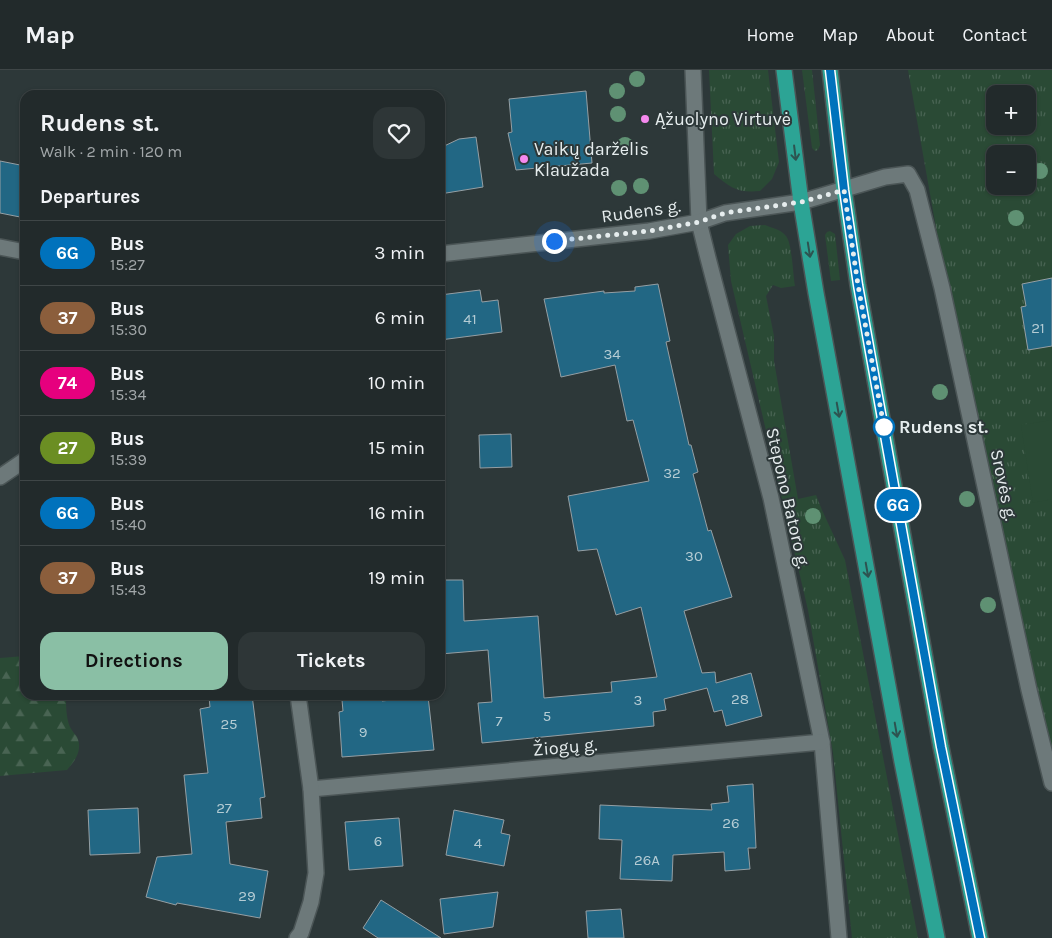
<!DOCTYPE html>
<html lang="en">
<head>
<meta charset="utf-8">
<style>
	body { margin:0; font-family:Karla,sans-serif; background:#2e3637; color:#f1f3f6; height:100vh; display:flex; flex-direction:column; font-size:19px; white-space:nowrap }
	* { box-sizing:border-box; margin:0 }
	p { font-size:16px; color:#a2a7a9 }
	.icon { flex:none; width:28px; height:28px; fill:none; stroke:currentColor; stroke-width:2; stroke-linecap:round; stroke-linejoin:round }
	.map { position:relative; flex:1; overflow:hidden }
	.sheet { position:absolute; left:20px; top:20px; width:425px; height:610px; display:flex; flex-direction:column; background:#222a2b; border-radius:15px; box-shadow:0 1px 4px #0004,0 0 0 1px #3f4647 }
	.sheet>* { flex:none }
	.badge { padding:0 10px; border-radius:16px; font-size:18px; line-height:32px }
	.fabs { position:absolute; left:986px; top:15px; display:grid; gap:10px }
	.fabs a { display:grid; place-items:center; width:50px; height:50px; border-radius:10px; background:#222a2b; box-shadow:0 1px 4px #0004,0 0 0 1px #3f4647; font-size:25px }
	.you { position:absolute; width:25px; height:25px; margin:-12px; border:4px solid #fff; border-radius:50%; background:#1a73e8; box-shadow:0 0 0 8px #1a73e833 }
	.map>.badge { position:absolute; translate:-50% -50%; box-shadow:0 0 0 2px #fff }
	h2 { padding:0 20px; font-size:19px; line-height:45px }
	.round { display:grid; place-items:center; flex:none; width:52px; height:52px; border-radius:15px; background:#2e3637 }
	.headline { display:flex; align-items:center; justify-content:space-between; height:85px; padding:0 20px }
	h1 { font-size:24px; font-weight:700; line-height:38px }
	.button { display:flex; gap:10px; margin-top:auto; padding:10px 20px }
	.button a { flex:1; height:58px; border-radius:15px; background:#8abfa5; color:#111; font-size:20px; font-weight:700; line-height:58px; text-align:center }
	.button a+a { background:#2e3637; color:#f1f3f6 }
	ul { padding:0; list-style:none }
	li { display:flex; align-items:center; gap:15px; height:65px; padding:0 20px; border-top:1px solid #3f4647 }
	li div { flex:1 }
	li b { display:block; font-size:19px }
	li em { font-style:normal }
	li .badge { min-width:55px; font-weight:700; text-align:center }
	header { display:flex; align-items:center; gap:30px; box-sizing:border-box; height:70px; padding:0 25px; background:#222a2b; border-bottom:1px solid #3f4647 }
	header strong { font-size:24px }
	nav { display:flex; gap:28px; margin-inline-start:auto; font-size:18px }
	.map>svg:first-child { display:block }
	.grass { fill:url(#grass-tufts); fill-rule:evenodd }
	.forest { fill:url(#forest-firs) }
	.pitch { fill:#2a4a35 }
	.building { fill:#226784; stroke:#959fa4 }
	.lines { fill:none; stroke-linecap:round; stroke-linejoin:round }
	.street-casing { stroke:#4b5556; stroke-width:18 }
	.primary-casing { stroke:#4b5556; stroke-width:18 }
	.street { stroke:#6d797a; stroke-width:15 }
	.primary { stroke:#2ca495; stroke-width:15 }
	.tree { fill:#5f9173 }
	.oneway { stroke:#2d5350 }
	.line-casing { stroke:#fff; stroke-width:11 }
	.line { stroke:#0072bc; stroke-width:8 }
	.walk { stroke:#e6edee; stroke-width:5; stroke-dasharray:0 9 }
	.poi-dot { fill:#f589ee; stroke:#2d3839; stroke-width:2 }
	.stop-dot { fill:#fff; stroke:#0072bc; stroke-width:2.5 }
	.labels { text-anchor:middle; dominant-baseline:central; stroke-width:4; stroke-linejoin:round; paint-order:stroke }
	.number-label { font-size:15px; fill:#b5ccd4 }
	.poi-label { font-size:18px; fill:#e6edee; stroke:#2d3839; text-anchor:start }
	.street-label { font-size:18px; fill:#e6edee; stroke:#2d3839 }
	.stop-label { font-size:18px; font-weight:bold; fill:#e6edee; stroke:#2d3839; text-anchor:start }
</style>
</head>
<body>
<header>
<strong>Map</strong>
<nav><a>Home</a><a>Map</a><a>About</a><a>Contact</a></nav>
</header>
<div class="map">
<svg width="1052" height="868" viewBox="0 0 1052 868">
	<defs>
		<pattern id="grass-tufts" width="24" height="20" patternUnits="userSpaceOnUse" patternTransform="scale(1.25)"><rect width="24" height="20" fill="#2a4a35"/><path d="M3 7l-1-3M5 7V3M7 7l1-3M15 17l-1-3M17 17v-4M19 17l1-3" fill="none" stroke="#496453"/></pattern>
		<pattern id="forest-firs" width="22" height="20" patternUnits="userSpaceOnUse" patternTransform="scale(1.25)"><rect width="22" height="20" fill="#2a4a35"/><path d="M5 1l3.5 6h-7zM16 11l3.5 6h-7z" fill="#496453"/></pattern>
	</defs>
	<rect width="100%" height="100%" fill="#2d3839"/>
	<g class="grass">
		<path d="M709,0H768L779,92L772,109L760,121C737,123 731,118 714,104Z"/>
		<polygon points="802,0 812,0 820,75 818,80 815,81 812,78"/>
		<path d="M908,0H1052V703L956,270ZM995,24H1028V56H995ZM995,84H1028V116H995Z"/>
		<path d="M765,155C771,158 781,159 786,166C792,173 793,205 795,216L781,218L773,215L766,226L774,266V291L798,429L816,425L822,440L845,490L918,868H852L833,683L808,540L731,211L728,175L736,164L750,156Z"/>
		<polygon points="830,161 835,164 840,210 831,211 825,165 827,162"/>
	</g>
	<path class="forest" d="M25,586V625H66C66,635 66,648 70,657C72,661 75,664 77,667C83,680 75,691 67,700L0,706V588Z"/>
	<polygon class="pitch" points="1052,350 1052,429 1033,433 1021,355"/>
	<g class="building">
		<polygon points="586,21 592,93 516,100 508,63 512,62 509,29"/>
		<polygon points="476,67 483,117 440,124 440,78 459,69"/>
		<polygon points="0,91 25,96 25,148 0,143"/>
		<polygon points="1052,208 1052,276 1028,280 1021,237 1026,236 1022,214"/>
		<polygon points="658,214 670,271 666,272 689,375 691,375 698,402 693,404 708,461 711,460 732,527 684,541 702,603 715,602 716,613 751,603 762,646 726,656 722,640 714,642 707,618 664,629 666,640 653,642 654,656 482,673 478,633 492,632 488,580 440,584 440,510 463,510 464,551 538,546 544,628 612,622 611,612 657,607 641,537 616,545 597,479 578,481 568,426 649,411 633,350 627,351 615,295 561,307 544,229 604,221 604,223 635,221 635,217"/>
		<polygon points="480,220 482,232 498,230 502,262 440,270 440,225"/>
		<polygon points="511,364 512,397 480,398 479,365"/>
		<polygon points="225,625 252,625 265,727 260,728 262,748 226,752 230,794 268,801 260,848 177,833 176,835 146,827 157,787 192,784 184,705 208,703 200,639 210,637 209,627"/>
		<polygon points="428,626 434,680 342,687 339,642 343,641 342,630 382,627 382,631"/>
		<polygon points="753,714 756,778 748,778 750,799 725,801 724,782 673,785 672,811 620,809 622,770 599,769 600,735 712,740 711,734 729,732 727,716"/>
		<polygon points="138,738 140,783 90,785 88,740"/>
		<polygon points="454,740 504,750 501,763 510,765 504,796 446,785"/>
		<polygon points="399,748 403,796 349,800 345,752"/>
		<polygon points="498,822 493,857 444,864 440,829"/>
		<polygon points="381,830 441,868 378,868 363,858"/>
		<polygon points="621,839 624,868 588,868 586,841"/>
	</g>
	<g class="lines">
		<defs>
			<g id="street">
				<polyline points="693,0 699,152 708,188 771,428 822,672 839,868"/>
				<polyline points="0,177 25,182"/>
				<polyline points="440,184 649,161 699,152 725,143 801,132 885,107 908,104 917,120 942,218 1029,620 1052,713"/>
				<polyline points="0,407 25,390"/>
				<polyline points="311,719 822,672"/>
				<polyline points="297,868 301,863 311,832 316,803 311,719 298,625"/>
			</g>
			<g id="primary">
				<polyline points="784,0 801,132 816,223 902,692 937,868"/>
				<polyline points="830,0 844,120 858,215 941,677 980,868"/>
			</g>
		</defs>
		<use href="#street" class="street-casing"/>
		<use href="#primary" class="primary-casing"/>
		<use href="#street" class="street"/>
		<use href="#primary" class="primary"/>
	</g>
	<g class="tree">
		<circle cx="637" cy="9" r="8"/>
		<circle cx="617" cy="21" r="8"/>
		<circle cx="618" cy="44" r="8"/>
		<circle cx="625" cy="75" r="8"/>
		<circle cx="1040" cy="101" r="8"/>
		<circle cx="641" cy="116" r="8"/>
		<circle cx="619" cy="118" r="8"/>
		<circle cx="1016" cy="148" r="8"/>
		<circle cx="940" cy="322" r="8"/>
		<circle cx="967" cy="429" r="8"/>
		<circle cx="813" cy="446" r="8"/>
		<circle cx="988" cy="535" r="8"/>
	</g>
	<defs><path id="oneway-shaft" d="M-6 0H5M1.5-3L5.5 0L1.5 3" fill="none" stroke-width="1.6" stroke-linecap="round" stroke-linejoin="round" transform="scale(1.25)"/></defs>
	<g class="oneway">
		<use href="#oneway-shaft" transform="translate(795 83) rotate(83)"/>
		<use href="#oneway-shaft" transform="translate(809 180) rotate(81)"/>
		<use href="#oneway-shaft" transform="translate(838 340) rotate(80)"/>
		<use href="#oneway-shaft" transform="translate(867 500) rotate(80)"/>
		<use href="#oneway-shaft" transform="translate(896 660) rotate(80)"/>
	</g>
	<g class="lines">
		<defs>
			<polyline id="line" points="830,0 844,120 858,215 941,677 980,868"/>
		</defs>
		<use href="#line" class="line-casing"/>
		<use href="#line" class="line"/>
		<polyline class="walk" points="554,171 649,161 699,152 725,143 801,132 844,120 858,215 884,357"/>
	</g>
	<g class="poi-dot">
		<circle cx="645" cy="49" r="5"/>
		<circle cx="524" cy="89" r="5"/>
	</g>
	<circle class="stop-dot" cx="884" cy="357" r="10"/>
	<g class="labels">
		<g class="number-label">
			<text x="470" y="249">41</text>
			<text x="1038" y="258">21</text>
			<text x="612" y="284">34</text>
			<text x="672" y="403">32</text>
			<text x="694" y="486">30</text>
			<text x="740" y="629">28</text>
			<text x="638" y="630">3</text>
			<text x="547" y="646">5</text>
			<text x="499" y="651">7</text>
			<text x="229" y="654">25</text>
			<text x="363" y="662">9</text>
			<text x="224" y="738">27</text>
			<text x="731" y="753">26</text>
			<text x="378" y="771">6</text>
			<text x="478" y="773">4</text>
			<text x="647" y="790">26A</text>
			<text x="247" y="826">29</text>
		</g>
		<g class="poi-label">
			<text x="655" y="49">Ąžuolyno Virtuvė</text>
			<text x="534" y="79">Vaikų darželis<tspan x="534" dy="21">Klaužada</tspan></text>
		</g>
		<g class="street-label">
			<text transform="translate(641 141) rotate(-8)">Rudens g.</text>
			<text transform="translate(1004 415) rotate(78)">Srovės g.</text>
			<text transform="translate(788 428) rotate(77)">Stepono Batoro g.</text>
			<text transform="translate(565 677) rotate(-5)">Žiogų g.</text>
		</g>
		<g class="stop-label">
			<text x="899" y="357">Rudens st.</text>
		</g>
	</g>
</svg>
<div class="fabs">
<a>+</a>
<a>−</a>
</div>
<div class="you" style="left:554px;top:171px"></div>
<b class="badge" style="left:898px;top:435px;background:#0072bc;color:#fff">6G</b>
<section class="sheet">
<div class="headline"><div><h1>Rudens st.</h1><p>Walk · 2 min · 120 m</p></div><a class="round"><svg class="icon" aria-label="heart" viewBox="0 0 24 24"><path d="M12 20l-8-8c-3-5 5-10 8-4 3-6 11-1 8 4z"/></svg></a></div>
<h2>Departures</h2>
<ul>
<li><span class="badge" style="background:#0072bc;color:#fff">6G</span><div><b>Bus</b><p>15:27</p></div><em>3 min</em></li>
<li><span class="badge" style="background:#8b5e3c;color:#fff">37</span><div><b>Bus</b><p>15:30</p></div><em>6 min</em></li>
<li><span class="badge" style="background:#e6007e;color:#fff">74</span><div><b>Bus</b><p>15:34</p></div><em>10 min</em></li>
<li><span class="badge" style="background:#6b8e23;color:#fff">27</span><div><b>Bus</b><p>15:39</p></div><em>15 min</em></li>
<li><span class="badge" style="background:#0072bc;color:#fff">6G</span><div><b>Bus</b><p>15:40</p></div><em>16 min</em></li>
<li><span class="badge" style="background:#8b5e3c;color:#fff">37</span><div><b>Bus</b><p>15:43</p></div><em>19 min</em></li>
</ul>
<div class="button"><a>Directions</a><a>Tickets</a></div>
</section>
</div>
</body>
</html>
